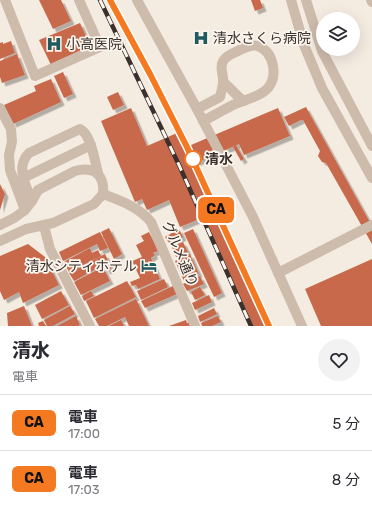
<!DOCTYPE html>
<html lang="ja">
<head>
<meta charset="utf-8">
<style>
	body { margin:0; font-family:Rubik,"Noto Sans JP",sans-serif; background:#f2f2f3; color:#2b2b33; height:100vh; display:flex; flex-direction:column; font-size:15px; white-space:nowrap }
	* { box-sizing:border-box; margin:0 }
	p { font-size:13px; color:#7c7c81 }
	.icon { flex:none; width:22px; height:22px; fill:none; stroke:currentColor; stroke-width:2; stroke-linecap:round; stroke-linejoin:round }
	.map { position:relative; height:326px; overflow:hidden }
	.side { display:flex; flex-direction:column; background:#fff; flex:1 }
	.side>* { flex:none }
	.badge { padding:0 8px; border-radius:6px; font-size:14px; line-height:26px }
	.controls { position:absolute; left:316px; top:12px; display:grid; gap:8px }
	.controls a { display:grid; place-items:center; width:44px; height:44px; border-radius:50%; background:#fff; box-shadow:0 4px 16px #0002; font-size:20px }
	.map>.badge { position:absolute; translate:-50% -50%; box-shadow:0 0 0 2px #fff }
	.round { display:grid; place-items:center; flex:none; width:42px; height:42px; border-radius:21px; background:#f2f2f3 }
	.head { display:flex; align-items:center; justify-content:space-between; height:68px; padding:0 12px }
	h1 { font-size:19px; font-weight:800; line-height:30px }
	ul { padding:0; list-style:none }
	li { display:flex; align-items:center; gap:12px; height:56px; padding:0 12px; border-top:1px solid #e1e1e2 }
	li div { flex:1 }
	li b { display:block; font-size:15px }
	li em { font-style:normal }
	li .badge { min-width:44px; font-weight:700; text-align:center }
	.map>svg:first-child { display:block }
	.building { fill:#c8694b; filter:url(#shadow) }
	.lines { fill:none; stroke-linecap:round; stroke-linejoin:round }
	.minor { stroke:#cdbbac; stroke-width:10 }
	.rail-casing { stroke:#3b302b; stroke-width:4.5 }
	.rail { stroke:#fbf5ee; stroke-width:3; stroke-dasharray:9; stroke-linecap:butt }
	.line-casing { stroke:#fff; stroke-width:9 }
	.line { stroke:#f47921; stroke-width:6 }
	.stop-dot { fill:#fff; stroke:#f47921; stroke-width:2 }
	.labels { text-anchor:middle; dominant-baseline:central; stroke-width:3.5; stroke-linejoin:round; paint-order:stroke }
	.poi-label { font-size:14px; fill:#3b302b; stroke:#fbf5ee; text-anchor:start }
	.stop-label { font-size:14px; font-weight:bold; fill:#3b302b; stroke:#fbf5ee; text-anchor:start }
	.street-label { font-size:14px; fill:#3b302b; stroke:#fbf5ee }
</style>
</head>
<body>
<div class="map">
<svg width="372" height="326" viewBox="0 0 372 326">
	<defs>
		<filter id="shadow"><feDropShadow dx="3.5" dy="3.5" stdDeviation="0" flood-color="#0004"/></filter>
	</defs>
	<rect width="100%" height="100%" fill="#f4ebe1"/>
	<g class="building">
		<polygon points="39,0 61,0 71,21 53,29"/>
		<polygon points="251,0 260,0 263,8 255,11"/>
		<polygon points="80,23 90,45 89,48 51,65 39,40"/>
		<polygon points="11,41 15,53 0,59 0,43 3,42 3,44"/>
		<polygon points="17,54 25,75 2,83 0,77 0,61"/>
		<polygon points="63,72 73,94 64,98 54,76"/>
		<polygon points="51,79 61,102 13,124 4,105 36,91 34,86"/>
		<polygon points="118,92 124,105 113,110 107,97"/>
		<polygon points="306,107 372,226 372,244 326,163 322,162 318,156 320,151 303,120 301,120 289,126 284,117"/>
		<polygon points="131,108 147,146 177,133 184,148 278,108 290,136 244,155 239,144 191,165 212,214 180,227 169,200 147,210 142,199 135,202 101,121"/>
		<polygon points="236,145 244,159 241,161 233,147"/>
		<polygon points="0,184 5,194 0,210"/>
		<polygon points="214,214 265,326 253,326 205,218"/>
		<polygon points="109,228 122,254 114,259 101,232"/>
		<polygon points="179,229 183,237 170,244 165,237"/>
		<polygon points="193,229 222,293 214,297 184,233"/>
		<polygon points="100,232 108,248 100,251 97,244 63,261 59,252"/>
		<polygon points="149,232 158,251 153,253 155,255 151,258 160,279 138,289 136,285 132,286 130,282 140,278 132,261 142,257 136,245 144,241 141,236"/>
		<polygon points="183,242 188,252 176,257 172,247"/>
		<polygon points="28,244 45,257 59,285 23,303 19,292 4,300 0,291 0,256"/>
		<polygon points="90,248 92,253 98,250 101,256 69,272 64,262"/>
		<polygon points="105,254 112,268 107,271 103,265 74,281 69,273"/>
		<polygon points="190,254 199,274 184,281 175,261"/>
		<polygon points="372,259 372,326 321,326 305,289"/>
		<polygon points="103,267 110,281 81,295 74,282"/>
		<polygon points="200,276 204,284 187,291 183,284"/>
		<polygon points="164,279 168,287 141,300 137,291"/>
		<polygon points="127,281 136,297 94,318 86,301"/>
		<polygon points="173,286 177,294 145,308 141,301"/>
		<polygon points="200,287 205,295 195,300 191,292"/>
		<polygon points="61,291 69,305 42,319 35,305"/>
		<polygon points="91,291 94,296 84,301 82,296"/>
		<polygon points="209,295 212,302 195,310 192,303"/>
		<polygon points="136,299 149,326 129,326 125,317 107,326 99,326 95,319"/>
		<polygon points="24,306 32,326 8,326 7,313"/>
		<polygon points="70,306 75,314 53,326 47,326 44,320"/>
		<polygon points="214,308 217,314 200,322 198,316"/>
		<polygon points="76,316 80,325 78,326 57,326"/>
		<polygon points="218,316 221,322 212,326 202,326 201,323"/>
		<polygon points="121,320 124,325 123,326 109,326"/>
		<polygon points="186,320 187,323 189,322 190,326 169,326"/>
		<polygon points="43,321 46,326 39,326 38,323"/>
	</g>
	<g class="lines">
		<g class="minor">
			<polyline points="5,0 35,76 100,47 79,0"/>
			<polyline points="137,0 197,109 253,217 302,326"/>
			<polyline points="291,0 304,45 322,88 372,178"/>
			<polyline points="306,0 322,51 372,146"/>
			<polyline points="371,0 372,2"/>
			<path d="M223,82C231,88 236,96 244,101"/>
			<polyline points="0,108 11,129 12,142 9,155 10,170 25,210"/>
			<path d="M197,109L220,97C221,92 223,87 223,82C224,75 219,68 223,61C226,56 233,53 238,51C244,48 252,44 258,46C274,52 278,76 268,88C260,97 244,100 233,105C223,110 213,116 203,121"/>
			<polyline points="23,178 91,145"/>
			<path d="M103,194C121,201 139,207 151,222L195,326"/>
			<path d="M32,201C26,186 15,167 29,153L80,129C91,134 95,162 98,173"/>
			<path d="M0,225L14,218L25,210L32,201L38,190L75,171C94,166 105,175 103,194L94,204L53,223L26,229L0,241"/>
			<polyline points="44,226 50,249 90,326"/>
			<polyline points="278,273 372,225"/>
		</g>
		<defs>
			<g id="rail">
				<polyline points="100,0 179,165 251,326"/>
				<polyline points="110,0 175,124 205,185 269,326"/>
			</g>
		</defs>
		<use href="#rail" class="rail-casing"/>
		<use href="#rail" class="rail"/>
	</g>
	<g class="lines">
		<defs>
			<polyline id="line" points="110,0 150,74 187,147 269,326"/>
		</defs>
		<use href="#line" class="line-casing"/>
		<use href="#line" class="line"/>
	</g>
	<defs>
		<symbol id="hospital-bare" viewBox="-9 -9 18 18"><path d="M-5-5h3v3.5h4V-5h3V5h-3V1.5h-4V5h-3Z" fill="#1f5a5e" stroke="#fbf5ee" stroke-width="2.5" paint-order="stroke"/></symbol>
		<symbol id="hotel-bare" viewBox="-9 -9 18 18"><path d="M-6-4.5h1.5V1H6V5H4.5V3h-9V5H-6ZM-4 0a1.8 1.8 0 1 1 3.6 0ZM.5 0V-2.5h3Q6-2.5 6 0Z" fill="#1f5a5e" stroke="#fbf5ee" stroke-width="2.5" paint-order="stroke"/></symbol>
	</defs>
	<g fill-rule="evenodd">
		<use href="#hospital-bare" x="190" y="27" width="22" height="22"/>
		<use href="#hospital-bare" x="43" y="33" width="22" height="22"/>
		<use href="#hotel-bare" x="138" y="255" width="22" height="22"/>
	</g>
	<circle class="stop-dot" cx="193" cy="159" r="8"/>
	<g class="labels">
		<g class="poi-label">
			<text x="213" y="38">清水さくら病院</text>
			<text x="66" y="44">小高医院</text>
			<text x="137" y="266" text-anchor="end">清水シティホテル</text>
		</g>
		<g class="stop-label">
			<text x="205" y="159">清水</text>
		</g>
		<g class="street-label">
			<text transform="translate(180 254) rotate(67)">グルメ通り</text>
		</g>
	</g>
</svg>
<div class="controls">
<a><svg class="icon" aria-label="layers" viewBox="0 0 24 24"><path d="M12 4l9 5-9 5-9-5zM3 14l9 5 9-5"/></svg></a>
</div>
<b class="badge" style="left:216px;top:210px;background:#f47921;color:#111">CA</b>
</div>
<section class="side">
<div class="head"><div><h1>清水</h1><p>電車</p></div><a class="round"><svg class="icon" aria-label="heart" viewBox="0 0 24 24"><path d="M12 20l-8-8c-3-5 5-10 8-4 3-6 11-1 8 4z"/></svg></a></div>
<ul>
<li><span class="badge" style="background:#f47921;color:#111">CA</span><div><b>電車</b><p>17:00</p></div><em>5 分</em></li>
<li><span class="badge" style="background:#f47921;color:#111">CA</span><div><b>電車</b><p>17:03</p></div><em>8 分</em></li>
</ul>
</section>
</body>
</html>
